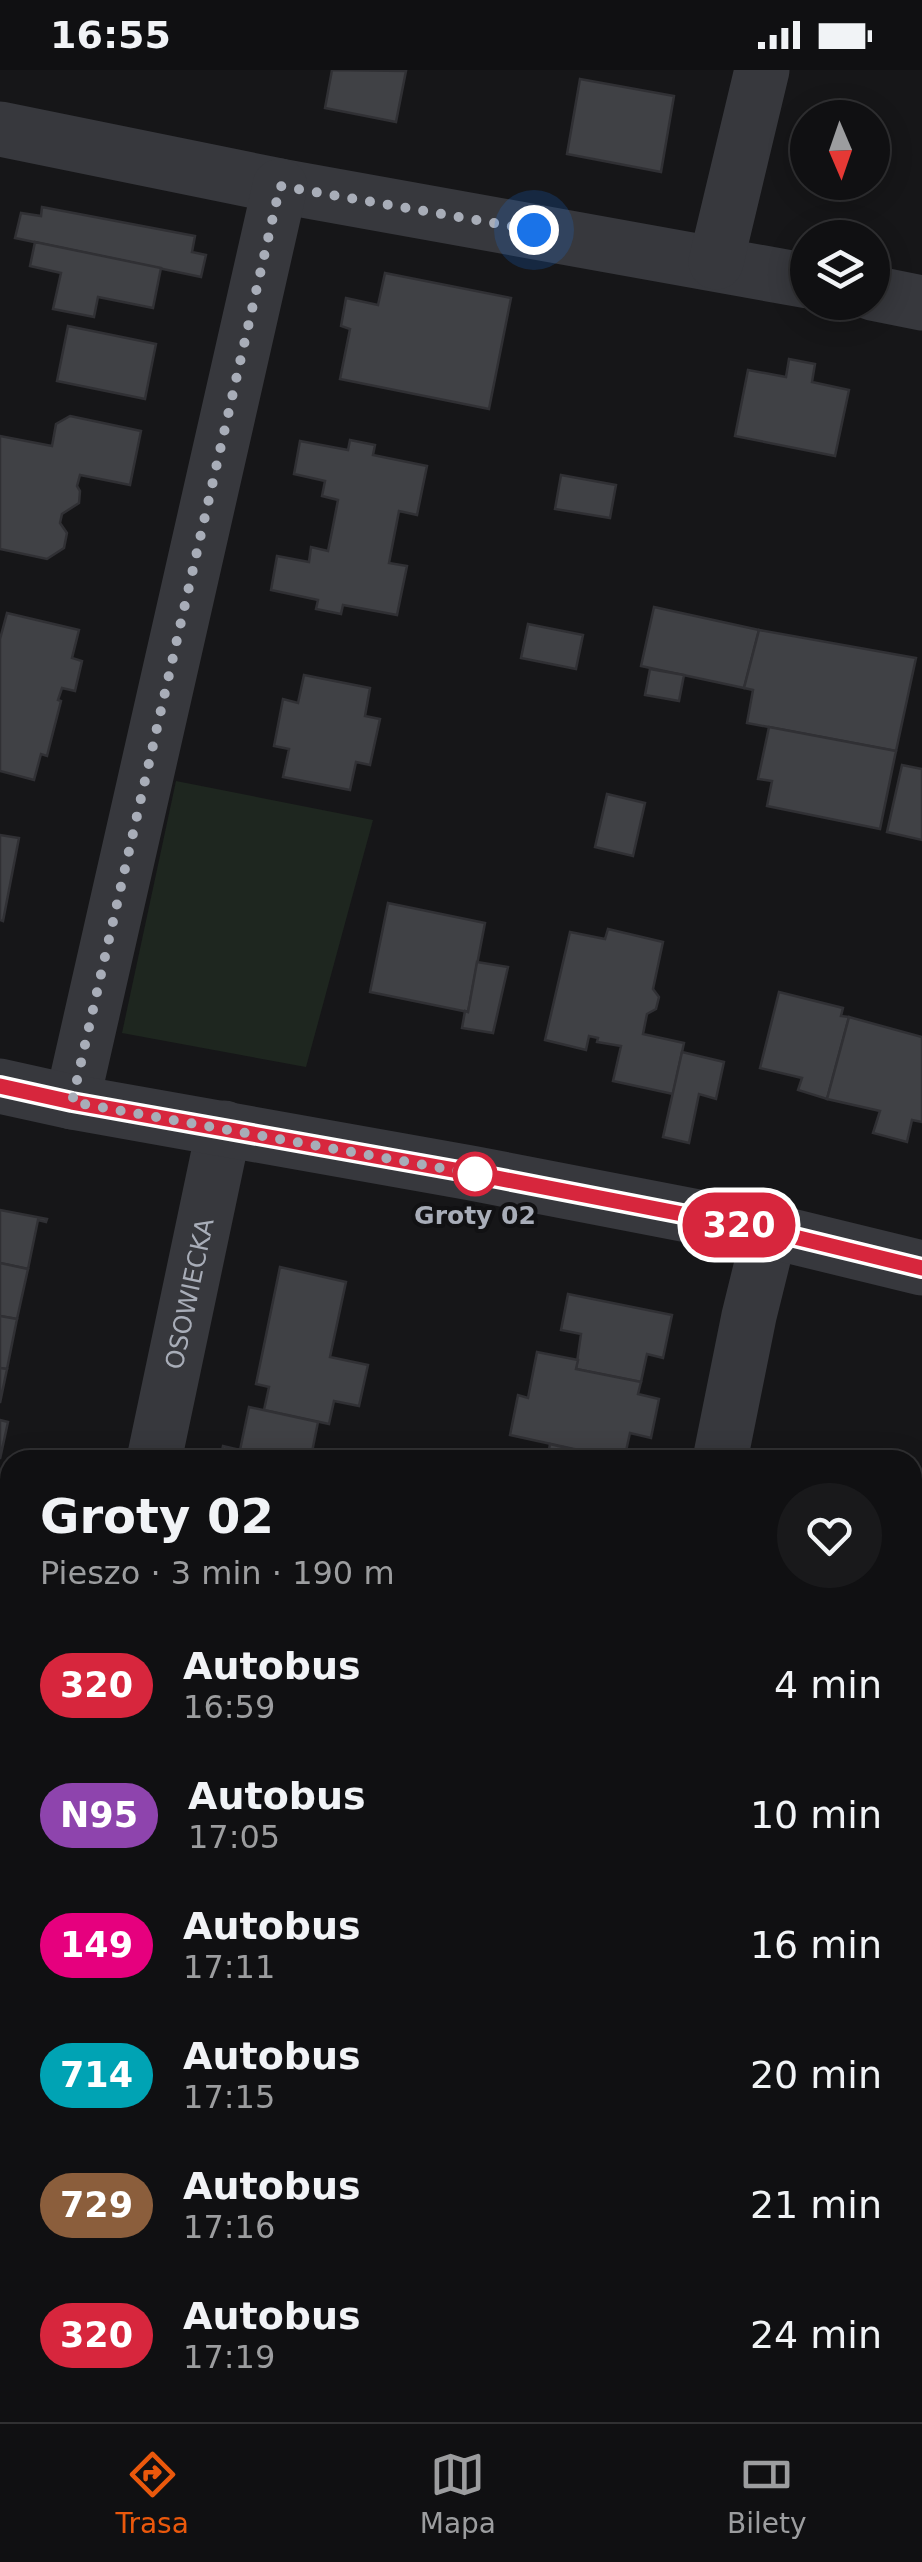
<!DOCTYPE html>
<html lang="pl">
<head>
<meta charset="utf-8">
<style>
	body { margin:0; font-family:"DejaVu Sans",sans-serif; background:#19191b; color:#f1f3f6; height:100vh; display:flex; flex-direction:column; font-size:38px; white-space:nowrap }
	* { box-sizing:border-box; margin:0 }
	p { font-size:32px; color:#9c9d9f }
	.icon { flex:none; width:55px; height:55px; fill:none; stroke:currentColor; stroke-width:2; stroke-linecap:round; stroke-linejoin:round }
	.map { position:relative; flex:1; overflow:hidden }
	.side { position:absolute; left:0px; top:1380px; width:922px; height:972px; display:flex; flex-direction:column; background:#101012; border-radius:30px 30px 0 0; box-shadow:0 5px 25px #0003,0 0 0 2px #303032 }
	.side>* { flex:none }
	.badge { padding:0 20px; border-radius:32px; font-size:35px; line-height:65px }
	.needle { width:65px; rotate:178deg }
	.buttons { position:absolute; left:790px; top:30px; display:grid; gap:20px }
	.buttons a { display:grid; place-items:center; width:100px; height:100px; border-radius:50%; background:#101012; box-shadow:0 5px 25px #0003,0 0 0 2px #303032; font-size:50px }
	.you { position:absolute; width:50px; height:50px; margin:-25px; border:8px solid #fff; border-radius:50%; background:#1a73e8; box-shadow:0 0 0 15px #1a73e833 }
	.map>.badge { position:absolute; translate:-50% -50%; box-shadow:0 0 0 5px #fff }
	.round { display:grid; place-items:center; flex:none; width:105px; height:105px; border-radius:52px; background:#19191b }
	.summary { display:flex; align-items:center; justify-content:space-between; height:170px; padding:0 40px }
	h1 { font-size:48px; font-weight:600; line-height:75px }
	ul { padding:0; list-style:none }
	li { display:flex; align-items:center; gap:30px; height:130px; padding:0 40px }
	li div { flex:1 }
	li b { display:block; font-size:38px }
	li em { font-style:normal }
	li .badge { min-width:110px; font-weight:700; text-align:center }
	.status { display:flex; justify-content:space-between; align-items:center; height:70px; padding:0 50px; background:#101012; direction:ltr }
	.status svg { height:28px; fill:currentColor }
	.menu { display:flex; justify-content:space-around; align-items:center; height:140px; border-top:2px solid #303032; background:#101012; font-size:28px; color:#9c9d9f }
	.menu a { display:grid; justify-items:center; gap:5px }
	.menu .current { color:#ea580c }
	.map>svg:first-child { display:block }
	.green { fill:#1e261f }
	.building { fill:#404145; stroke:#303034; stroke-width:2.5 }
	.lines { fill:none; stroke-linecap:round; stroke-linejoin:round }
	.minor { stroke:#37383d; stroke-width:55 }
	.tertiary { stroke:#37383d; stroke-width:55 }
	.line-casing { stroke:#fff; stroke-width:22 }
	.line { stroke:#d7263d; stroke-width:15 }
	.walk { stroke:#a8adb8; stroke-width:10; stroke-dasharray:0 18 }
	.stop-dot { fill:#fff; stroke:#d7263d; stroke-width:5 }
	.labels { text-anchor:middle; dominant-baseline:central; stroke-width:8; stroke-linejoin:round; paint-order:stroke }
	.stop-label { font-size:25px; font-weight:bold; fill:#a8adb8; stroke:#111113 }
	.street-label { font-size:25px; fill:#a8adb8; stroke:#111113 }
</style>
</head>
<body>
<div class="status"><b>16:55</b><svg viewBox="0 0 49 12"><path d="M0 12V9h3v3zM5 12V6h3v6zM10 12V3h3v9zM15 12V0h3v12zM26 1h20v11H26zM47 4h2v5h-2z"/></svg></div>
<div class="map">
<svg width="922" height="2352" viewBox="0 0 922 2352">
	<rect width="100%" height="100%" fill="#161618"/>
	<polygon class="green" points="176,711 373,750 306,997 122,963"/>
	<g class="building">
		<polygon points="332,0 406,1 396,52 325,38"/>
		<polygon points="580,9 674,26 661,102 567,84"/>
		<polygon points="42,137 195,166 192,182 206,185 201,207 15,168 21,143 41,146"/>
		<polygon points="35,172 161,198 153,238 98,227 94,247 53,239 61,203 30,196"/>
		<polygon points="385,203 511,228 489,339 340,309 350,259 341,256 346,228 378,235"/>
		<polygon points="68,256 156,274 145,329 57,311"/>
		<polygon points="789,289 815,294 812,312 849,320 835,386 735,366 748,300 786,307"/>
		<polygon points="70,346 141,361 130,415 80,405 77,416 80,421 79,433 62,444 60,453 67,463 64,478 47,489 0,479 0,366 52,376 56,354"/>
		<polygon points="350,370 375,375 373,385 427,396 417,445 399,441 389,493 407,496 397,545 343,535 341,544 316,539 318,530 271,520 277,486 309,492 311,477 328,481 333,456 338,430 322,426 325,411 294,404 300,371 348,380"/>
		<polygon points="561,405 616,415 610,448 555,439"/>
		<polygon points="654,537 759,560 744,618 641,596"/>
		<polygon points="7,543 79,560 72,588 82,591 75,621 62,618 58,630 61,631 47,686 41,684 34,710 0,701 0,569"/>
		<polygon points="528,554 583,565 576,599 521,588"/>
		<polygon points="759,560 916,588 896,681 747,653 753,620 744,618"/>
		<polygon points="650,599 684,605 679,631 645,625"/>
		<polygon points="304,605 370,618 365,646 380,649 370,695 356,692 350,720 283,707 289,679 274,676 283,629 298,633"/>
		<polygon points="769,657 896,681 880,759 767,736 772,711 758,709"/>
		<polygon points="902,695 922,699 922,770 887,762"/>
		<polygon points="607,724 645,733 633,786 595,777"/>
		<polygon points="0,765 19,768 3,851 0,850"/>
		<polygon points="388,833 485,853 468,942 370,922"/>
		<polygon points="608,859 663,872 653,919 659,927 656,939 647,944 643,964 684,973 673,1024 613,1011 621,976 597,972 598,968 589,966 586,980 545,970 570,862 605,869"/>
		<polygon points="477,892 508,897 493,963 462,958 465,941 468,942"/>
		<polygon points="779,922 843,938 841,946 849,947 827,1029 798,1020 802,1008 760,998"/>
		<polygon points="849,947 922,967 922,1052 912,1050 907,1072 873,1063 880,1041 827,1029"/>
		<polygon points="682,982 724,992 716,1029 699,1024 689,1073 663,1067"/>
		<polygon points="0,1140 47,1149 46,1152 38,1150 28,1199 0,1193"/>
		<polygon points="0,1193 28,1199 17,1249 0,1246"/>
		<polygon points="280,1197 346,1212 330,1287 368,1295 359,1336 334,1331 329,1354 264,1340 269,1317 256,1314"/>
		<polygon points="568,1224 672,1245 663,1288 647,1284 641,1312 576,1299 581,1264 561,1260"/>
		<polygon points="0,1246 17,1249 7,1299 0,1298"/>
		<polygon points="537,1282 578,1290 576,1299 641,1312 638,1324 659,1329 651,1368 630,1363 624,1390 510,1365 518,1325 528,1328"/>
		<polygon points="0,1298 7,1299 0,1333"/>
		<polygon points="249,1337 318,1352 311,1387 322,1390 220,1390 223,1376 240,1380"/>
		<polygon points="0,1350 8,1352 0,1389"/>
		<polygon points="550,1374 558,1376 624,1390 547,1390"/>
		<polygon points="922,1414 922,1516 912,1514 912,1451"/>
		<polygon points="0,1575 10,1577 10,1705 0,1702 4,1686 0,1685"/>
		<polygon points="912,1665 922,1667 922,1707 912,1744"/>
		<polygon points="912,1751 922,1753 922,1770 912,1768"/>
		<polygon points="5,1935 10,1936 10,2005 0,2003 0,1960"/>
		<polygon points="0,2175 10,2177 10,2298 0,2296"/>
		<polygon points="337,2342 420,2342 418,2352 335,2352"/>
		<polygon points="672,2342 724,2342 722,2352 670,2352"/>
		<polygon points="724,2342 787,2342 803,2346 802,2352 722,2352"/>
	</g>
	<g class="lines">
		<g class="minor">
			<polyline points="0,59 280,116 808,211"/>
			<polyline points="716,192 762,0"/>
			<polyline points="872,223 922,233"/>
			<polyline points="72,1032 280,116"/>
			<path id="s1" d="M154,1390L224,1058"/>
			<polyline points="720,1390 749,1246 770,1161"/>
			<polyline points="0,1774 10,1776"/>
			<polyline points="912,1904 922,1906"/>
			<polyline points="518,2352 520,2342"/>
		</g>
		<polyline class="tertiary" points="0,1016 72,1032 471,1103 770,1161 922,1198"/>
	</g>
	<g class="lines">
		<defs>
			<polyline id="line" points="0,1016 72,1032 471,1103 770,1161 922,1198"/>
		</defs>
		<use href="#line" class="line-casing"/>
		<use href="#line" class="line"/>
		<polyline class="walk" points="475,1104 72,1032 280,116 534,160"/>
	</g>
	<circle class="stop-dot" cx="475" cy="1104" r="20"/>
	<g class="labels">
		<g class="stop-label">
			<text x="475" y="1145">Groty 02</text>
		</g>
		<g class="street-label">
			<text stroke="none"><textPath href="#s1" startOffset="170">OSOWIECKA</textPath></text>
		</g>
	</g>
</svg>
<div class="buttons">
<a><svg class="needle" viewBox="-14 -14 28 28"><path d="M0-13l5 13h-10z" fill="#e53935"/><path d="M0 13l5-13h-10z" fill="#9c9d9f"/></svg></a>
<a><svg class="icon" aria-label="layers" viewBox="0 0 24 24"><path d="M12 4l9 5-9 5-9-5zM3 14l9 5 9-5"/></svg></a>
</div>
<div class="you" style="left:534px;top:160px"></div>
<b class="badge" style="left:739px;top:1155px;background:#d7263d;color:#fff">320</b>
<section class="side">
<div class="summary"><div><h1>Groty 02</h1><p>Pieszo · 3 min · 190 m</p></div><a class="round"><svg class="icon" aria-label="heart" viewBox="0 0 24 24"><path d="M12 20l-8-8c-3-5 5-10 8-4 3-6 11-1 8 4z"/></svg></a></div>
<ul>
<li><span class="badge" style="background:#d7263d;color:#fff">320</span><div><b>Autobus</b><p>16:59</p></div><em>4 min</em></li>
<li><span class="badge" style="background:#8e44ad;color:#fff">N95</span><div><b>Autobus</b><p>17:05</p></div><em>10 min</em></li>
<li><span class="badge" style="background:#e6007e;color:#fff">149</span><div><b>Autobus</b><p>17:11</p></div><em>16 min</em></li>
<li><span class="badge" style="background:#00a3b4;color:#fff">714</span><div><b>Autobus</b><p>17:15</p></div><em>20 min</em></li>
<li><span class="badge" style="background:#8b5e3c;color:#fff">729</span><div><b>Autobus</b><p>17:16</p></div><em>21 min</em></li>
<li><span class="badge" style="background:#d7263d;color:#fff">320</span><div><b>Autobus</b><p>17:19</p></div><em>24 min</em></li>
</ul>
</section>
</div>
<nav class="menu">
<a class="current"><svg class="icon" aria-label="directions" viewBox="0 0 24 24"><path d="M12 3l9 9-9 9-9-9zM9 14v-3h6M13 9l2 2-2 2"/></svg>Trasa</a>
<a><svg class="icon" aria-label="map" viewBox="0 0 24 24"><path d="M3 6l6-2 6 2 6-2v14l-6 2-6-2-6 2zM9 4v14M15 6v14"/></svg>Mapa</a>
<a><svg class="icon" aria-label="tickets" viewBox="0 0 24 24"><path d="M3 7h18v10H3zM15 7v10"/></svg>Bilety</a>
</nav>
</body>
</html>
